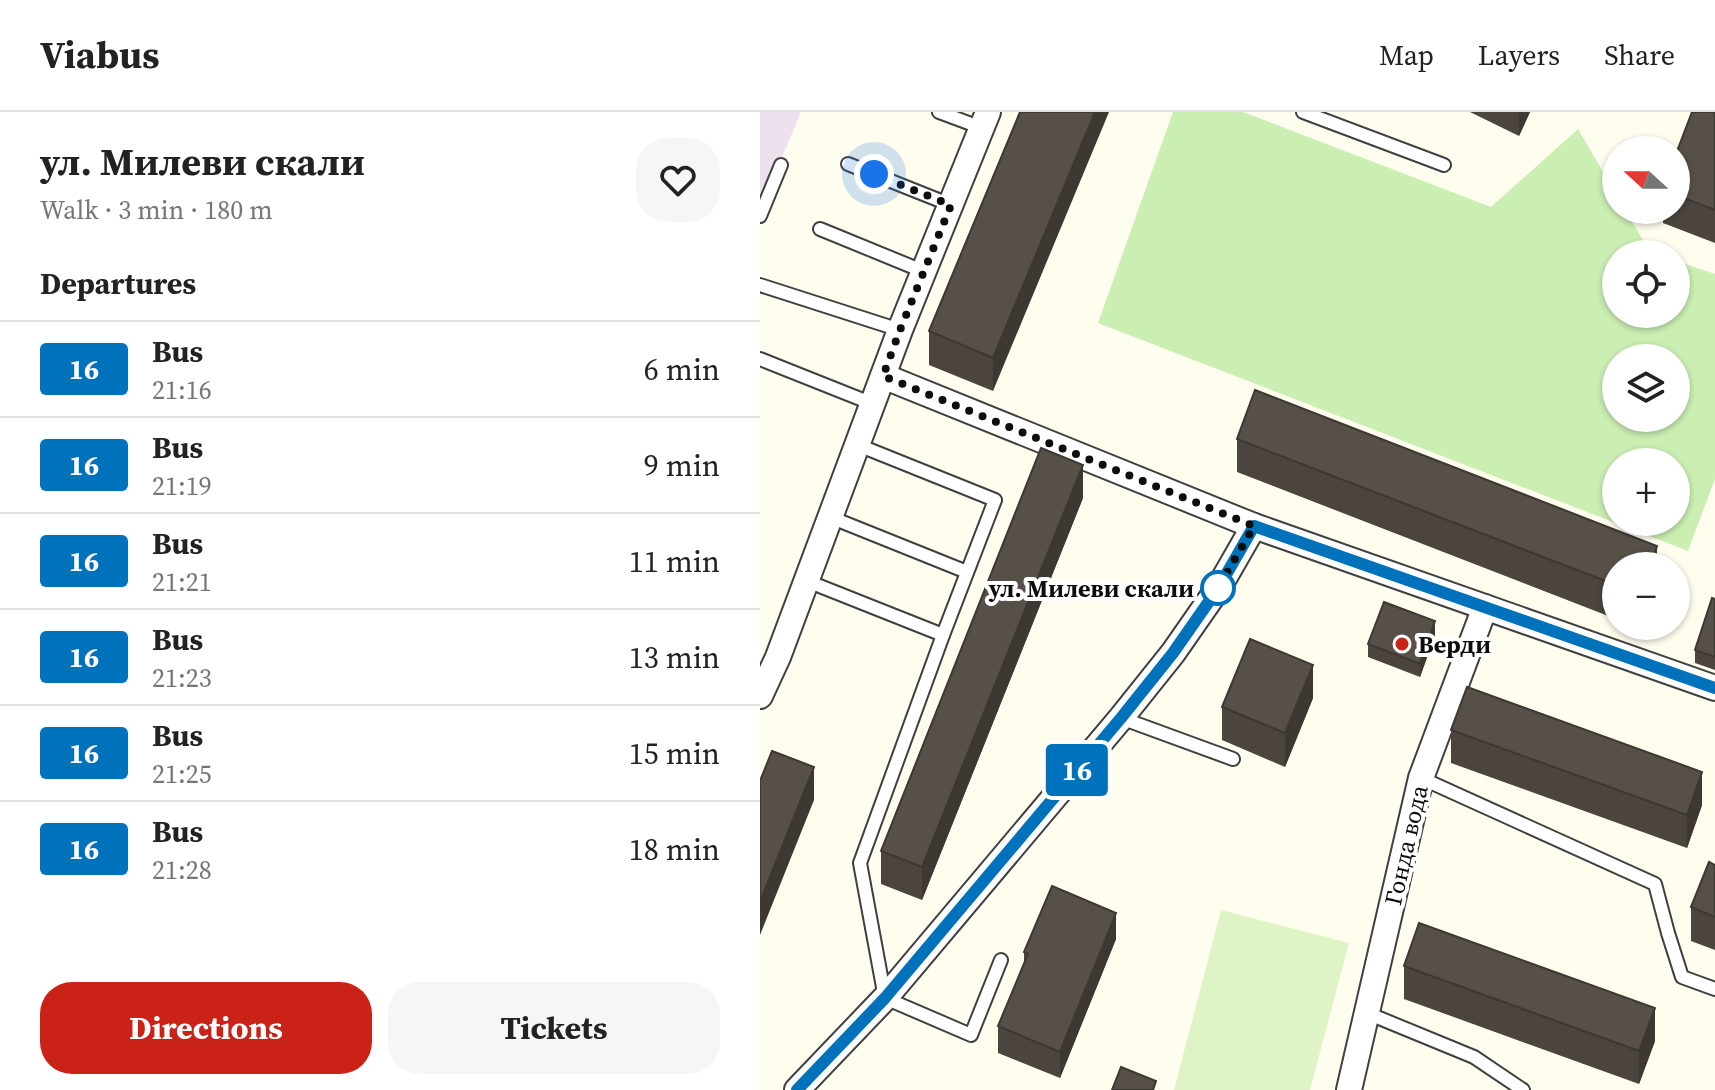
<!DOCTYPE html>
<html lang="en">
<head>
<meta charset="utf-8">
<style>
	body { margin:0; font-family:"Source Serif 4",serif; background:#f6f6f6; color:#222; height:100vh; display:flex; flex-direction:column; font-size:30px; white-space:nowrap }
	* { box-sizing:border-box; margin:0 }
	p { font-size:26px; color:#767676 }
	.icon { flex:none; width:44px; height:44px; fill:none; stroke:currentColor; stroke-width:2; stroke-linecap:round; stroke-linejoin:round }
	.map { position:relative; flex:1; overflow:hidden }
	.side { display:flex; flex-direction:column; background:#fff; width:760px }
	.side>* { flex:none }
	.badge { padding:0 16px; border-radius:6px; font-size:28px; line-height:52px }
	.needle { width:52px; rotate:291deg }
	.buttons { position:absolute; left:842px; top:24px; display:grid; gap:16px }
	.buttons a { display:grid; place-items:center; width:88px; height:88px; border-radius:50%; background:#fff; box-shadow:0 2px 6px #0004; font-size:40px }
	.you { position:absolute; width:40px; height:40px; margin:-20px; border:6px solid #fff; border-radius:50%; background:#1a73e8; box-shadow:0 0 0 12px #1a73e833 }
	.map>.badge { position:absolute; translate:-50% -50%; box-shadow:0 0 0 4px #fff }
	h2 { padding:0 40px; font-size:30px; line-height:72px }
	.round { display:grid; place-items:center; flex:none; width:84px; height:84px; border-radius:32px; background:#f6f6f6 }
	.overview { display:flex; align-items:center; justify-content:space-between; height:136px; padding:0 40px }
	h1 { font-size:38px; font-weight:700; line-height:60px }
	.primary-button { display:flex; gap:16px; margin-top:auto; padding:16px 40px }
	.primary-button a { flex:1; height:92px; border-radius:32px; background:#cb2218; color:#fff; font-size:32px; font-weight:700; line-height:92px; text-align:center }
	.primary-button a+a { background:#f6f6f6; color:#222 }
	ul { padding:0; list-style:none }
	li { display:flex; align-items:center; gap:24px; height:96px; padding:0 40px; border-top:2px solid #e0e0e0 }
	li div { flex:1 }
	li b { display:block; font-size:30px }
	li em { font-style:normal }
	li .badge { min-width:88px; font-weight:700; text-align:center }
	header { display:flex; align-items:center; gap:48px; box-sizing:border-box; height:112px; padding:0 40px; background:#fff; border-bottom:2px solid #e0e0e0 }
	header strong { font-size:38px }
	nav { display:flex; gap:44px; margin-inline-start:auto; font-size:28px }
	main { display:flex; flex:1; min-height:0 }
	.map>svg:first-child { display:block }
	.industrial { fill:#ede1ed }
	.green { fill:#cbeeb3; fill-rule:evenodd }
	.pitch { fill:#dff4c6 }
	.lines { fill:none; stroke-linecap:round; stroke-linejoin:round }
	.lane-casing { stroke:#404040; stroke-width:16 }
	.street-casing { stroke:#404040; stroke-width:28 }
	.lane { stroke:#fff; stroke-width:12 }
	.street { stroke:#fff; stroke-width:24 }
	.wall { fill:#4b453e }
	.shaded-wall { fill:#3d3832 }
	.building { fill:#575048; stroke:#3d3832; stroke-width:2 }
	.line-casing { stroke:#fff; stroke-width:18 }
	.line { stroke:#0072bc; stroke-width:12 }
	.walk { stroke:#0d0d0d; stroke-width:8; stroke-dasharray:0 14.4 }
	.stop-dot { fill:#fff; stroke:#0072bc; stroke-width:4 }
	.poi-dot { fill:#cb2218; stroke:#fff; stroke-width:3 }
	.labels { text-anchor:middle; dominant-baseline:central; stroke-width:8; stroke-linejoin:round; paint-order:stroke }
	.stop-label { font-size:24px; font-weight:bold; fill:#0d0d0d; stroke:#fff; text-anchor:end }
	.poi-label { font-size:24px; font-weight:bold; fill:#0d0d0d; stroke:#fff; text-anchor:start }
	.street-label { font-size:24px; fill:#0d0d0d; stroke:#fff }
</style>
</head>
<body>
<header>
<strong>Viabus</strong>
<nav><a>Map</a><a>Layers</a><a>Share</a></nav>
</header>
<main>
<section class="side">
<div class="overview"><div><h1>ул. Милеви скали</h1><p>Walk · 3 min · 180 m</p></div><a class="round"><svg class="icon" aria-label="heart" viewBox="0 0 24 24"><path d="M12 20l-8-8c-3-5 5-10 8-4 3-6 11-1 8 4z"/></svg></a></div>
<h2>Departures</h2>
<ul>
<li><span class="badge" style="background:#0072bc;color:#fff">16</span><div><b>Bus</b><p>21:16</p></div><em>6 min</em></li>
<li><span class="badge" style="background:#0072bc;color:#fff">16</span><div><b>Bus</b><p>21:19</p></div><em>9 min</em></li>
<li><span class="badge" style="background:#0072bc;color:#fff">16</span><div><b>Bus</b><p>21:21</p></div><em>11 min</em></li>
<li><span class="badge" style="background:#0072bc;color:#fff">16</span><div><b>Bus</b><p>21:23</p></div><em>13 min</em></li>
<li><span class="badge" style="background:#0072bc;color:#fff">16</span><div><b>Bus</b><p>21:25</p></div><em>15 min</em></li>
<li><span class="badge" style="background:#0072bc;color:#fff">16</span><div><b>Bus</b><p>21:28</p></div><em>18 min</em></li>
</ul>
<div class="primary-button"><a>Directions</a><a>Tickets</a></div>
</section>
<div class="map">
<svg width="955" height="978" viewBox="0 0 955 978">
	<rect width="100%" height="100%" fill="#fffdee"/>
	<polygon class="industrial" points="0,0 41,0 0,98"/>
	<path class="green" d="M413,0H483L731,95L818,17L856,82V98H865L890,140L896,142H856V202H916V149L955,162V367L928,439L338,211ZM856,246H916V306H856ZM856,350H916V410H856Z"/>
	<polygon class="pitch" points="461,798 589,831 550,978 414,978"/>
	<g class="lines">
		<defs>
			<g id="lane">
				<polyline points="179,0 222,16"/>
				<polyline points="543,0 684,53"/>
				<polyline points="88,52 191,93"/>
				<polyline points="0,104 21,53"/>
				<polyline points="60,117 165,160"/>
				<polyline points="0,173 140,218"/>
				<polyline points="0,247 113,292"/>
				<polyline points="98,333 235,388 183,523 100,751 125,886 211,923 241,848"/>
				<polyline points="70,405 207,460"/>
				<polyline points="47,469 183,523"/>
				<polyline points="361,606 473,647"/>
				<polyline points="661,666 895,772 908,821 922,865 955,877"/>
				<polyline points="607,901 714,945 763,978"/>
			</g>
			<g id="street">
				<polyline points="123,264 494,414 955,576"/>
				<polyline points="0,584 18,545 140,218 228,0"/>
				<polyline points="37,978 125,886 361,606 413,541 459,475 494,414"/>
				<polyline points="589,978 661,666 725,495"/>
			</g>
		</defs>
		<use href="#lane" class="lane-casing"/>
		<use href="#street" class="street-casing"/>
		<use href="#lane" class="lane"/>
		<use href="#street" class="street"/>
	</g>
	<g class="wall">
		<polygon points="260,0 233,279 169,253 169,219"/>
		<polygon points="710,0 770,0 759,24"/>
		<polygon points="955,0 955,131 903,111 903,98 916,98 916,42"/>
		<polygon points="477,327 897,454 856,454 856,507 477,360"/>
		<polygon points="323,386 162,788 121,772 121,739"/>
		<polygon points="955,487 955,558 935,551 935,538"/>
		<polygon points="675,523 660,565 608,545 608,532"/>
		<polygon points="553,586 525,655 462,628 462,595"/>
		<polygon points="691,618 942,693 927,736 691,651"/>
		<polygon points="955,753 955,838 931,829 931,795"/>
		<polygon points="356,827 300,966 238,941 238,914 264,851 264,840"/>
		<polygon points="644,854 895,929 879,972 644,887"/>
	</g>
	<g class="shaded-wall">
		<polygon points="335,0 349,0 233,279 233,246"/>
		<polygon points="759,0 770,0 759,24"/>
		<polygon points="323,353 323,386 162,788 162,755"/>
		<polygon points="897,434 897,454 890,454"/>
		<polygon points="675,509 675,523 660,565 660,552"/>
		<polygon points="553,553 553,586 525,655 525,621"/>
		<polygon points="54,655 54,688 0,823 0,790"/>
		<polygon points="942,660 942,693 927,736 927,703"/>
		<polygon points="356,801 356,827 300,966 300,940"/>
		<polygon points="895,896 895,929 879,972 879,939"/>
	</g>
	<g class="building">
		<polygon points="260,0 335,0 233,246 169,219"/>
		<polygon points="932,0 955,0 955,98 916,83 916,42"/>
		<polygon points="495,278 897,434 890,454 856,454 856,473 477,327"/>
		<polygon points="281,336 323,353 162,755 121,739"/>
		<polygon points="952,486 955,487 955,545 935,538"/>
		<polygon points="624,490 675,509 660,552 608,532"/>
		<polygon points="490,527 553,553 525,621 462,595"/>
		<polygon points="707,575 942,660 927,703 691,618"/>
		<polygon points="12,639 54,655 0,790 0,669"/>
		<polygon points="949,750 955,753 955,805 931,795"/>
		<polygon points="292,774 356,801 300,940 238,914 268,842 264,840"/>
		<polygon points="659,811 895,896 879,939 644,854"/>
		<polygon points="361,955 396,969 393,978 352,978"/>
	</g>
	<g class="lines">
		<defs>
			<polyline id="line" points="37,978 125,886 361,606 413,541 459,475 494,414 955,576"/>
		</defs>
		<use href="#line" class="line-casing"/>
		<use href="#line" class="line"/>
		<polyline class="walk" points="114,62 191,93 140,218 123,264 494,414 458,476"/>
	</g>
	<circle class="stop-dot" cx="458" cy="476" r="16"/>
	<circle class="poi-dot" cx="642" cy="532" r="8"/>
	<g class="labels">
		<g class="stop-label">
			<text x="434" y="476">ул. Милеви скали</text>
		</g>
		<g class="poi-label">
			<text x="658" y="532">Верди</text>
		</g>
		<g class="street-label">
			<text transform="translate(646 733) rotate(-77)">Гонда вода</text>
		</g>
	</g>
</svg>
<div class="buttons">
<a><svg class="needle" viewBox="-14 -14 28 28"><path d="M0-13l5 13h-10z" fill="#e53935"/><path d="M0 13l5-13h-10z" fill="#767676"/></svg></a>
<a><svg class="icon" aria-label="locate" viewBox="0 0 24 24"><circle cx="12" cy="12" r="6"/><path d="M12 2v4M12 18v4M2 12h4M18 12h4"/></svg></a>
<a><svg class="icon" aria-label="layers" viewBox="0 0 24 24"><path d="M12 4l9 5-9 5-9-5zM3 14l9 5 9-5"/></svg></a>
<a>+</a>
<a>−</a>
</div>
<div class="you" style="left:114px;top:62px"></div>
<b class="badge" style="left:317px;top:658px;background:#0072bc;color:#fff">16</b>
</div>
</main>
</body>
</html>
